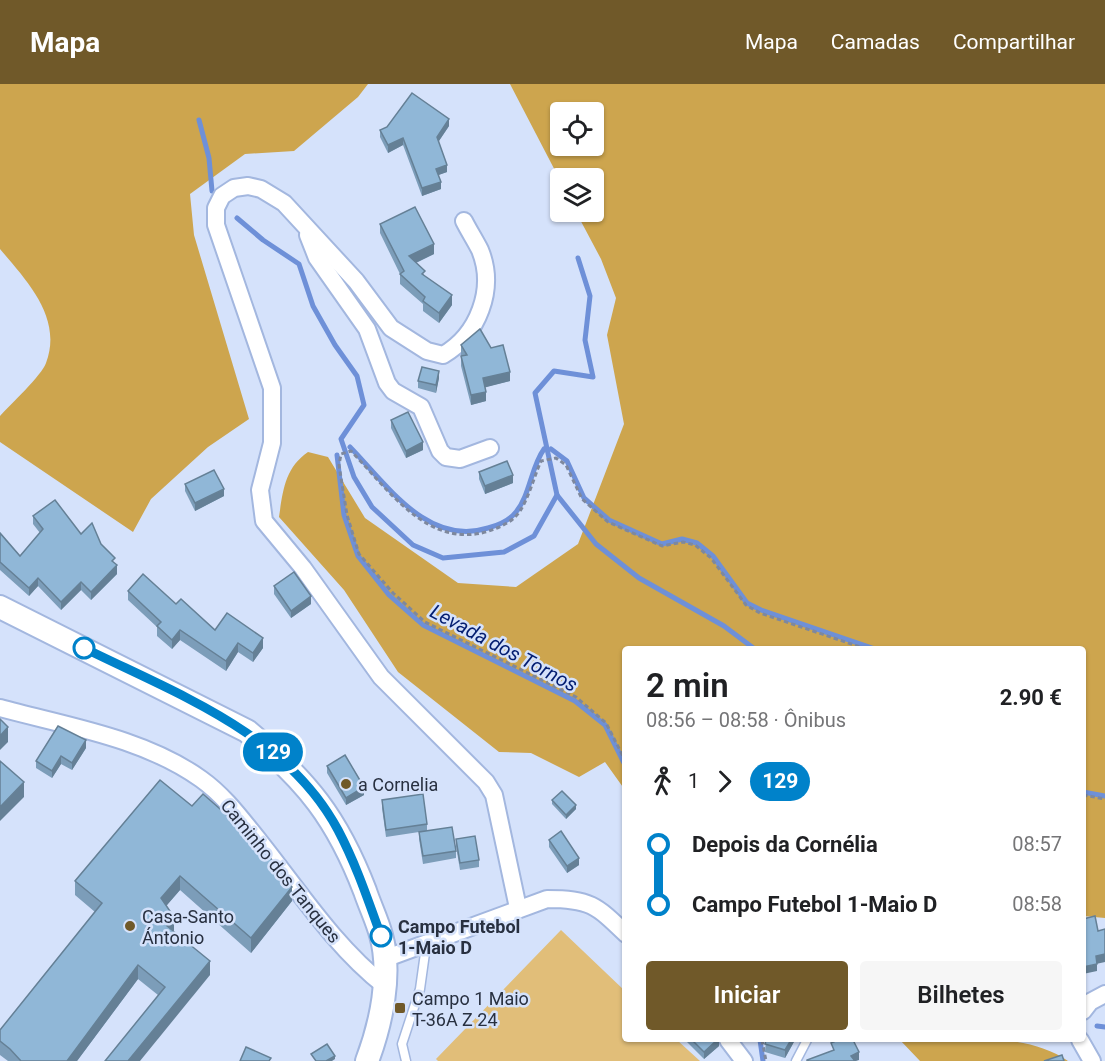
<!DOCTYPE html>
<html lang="pt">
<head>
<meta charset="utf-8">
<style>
	body { margin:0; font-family:Roboto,sans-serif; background:#f6f6f6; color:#202124; height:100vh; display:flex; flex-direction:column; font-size:22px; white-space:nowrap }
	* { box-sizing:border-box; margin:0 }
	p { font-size:20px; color:#757577 }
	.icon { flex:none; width:33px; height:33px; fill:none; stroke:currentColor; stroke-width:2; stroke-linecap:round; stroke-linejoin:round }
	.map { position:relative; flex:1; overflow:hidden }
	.side { position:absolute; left:622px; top:562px; width:464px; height:396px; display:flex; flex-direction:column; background:#fff; border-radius:6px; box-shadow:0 2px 4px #0004 }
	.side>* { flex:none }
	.badge { padding:0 12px; border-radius:20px; font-size:21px; line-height:39px }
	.fabs { position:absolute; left:550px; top:18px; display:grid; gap:12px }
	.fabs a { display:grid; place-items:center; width:54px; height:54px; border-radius:6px; background:#fff; box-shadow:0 2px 4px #0004; font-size:30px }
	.map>.badge { position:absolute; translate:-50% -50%; box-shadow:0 0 0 3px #fff }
	.legs { display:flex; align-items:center; gap:9px; height:66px; padding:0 24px; font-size:20px }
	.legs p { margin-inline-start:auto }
	.overview { display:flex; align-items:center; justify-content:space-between; height:102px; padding:0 24px }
	h1 { font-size:33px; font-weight:600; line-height:45px }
	.action { display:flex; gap:12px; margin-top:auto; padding:12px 24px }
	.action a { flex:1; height:69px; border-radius:6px; background:#705929; color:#fff; font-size:24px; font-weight:600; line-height:69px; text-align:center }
	.action a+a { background:#f6f6f6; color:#202124 }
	ul { padding:0 24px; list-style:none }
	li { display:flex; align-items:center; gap:21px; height:60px; font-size:22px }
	li i { display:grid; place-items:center; width:9px; height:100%; margin:0 8px; background:currentColor }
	li i::after { content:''; width:15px; height:15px; margin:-8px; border:4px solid; border-radius:50%; background:#fff }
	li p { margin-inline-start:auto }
	li:first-child i { background:linear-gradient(#0000 50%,currentColor 0) }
	li:last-child i { background:linear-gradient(currentColor 50%,#0000 0) }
	header { display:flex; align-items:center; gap:36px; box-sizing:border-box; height:84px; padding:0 30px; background:#705929; color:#fff }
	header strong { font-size:28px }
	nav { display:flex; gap:33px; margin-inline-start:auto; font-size:21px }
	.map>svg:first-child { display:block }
	.green { fill:#e1be79 }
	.forest { fill:#cda54e; fill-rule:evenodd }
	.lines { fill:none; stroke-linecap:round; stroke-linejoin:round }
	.stream { stroke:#6e90d8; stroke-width:5 }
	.lane-casing { stroke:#a3b7df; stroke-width:11 }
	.street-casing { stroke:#a3b7df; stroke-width:20 }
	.secondary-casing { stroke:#a3b7df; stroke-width:26 }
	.path { stroke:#7e889d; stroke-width:3; stroke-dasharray:4.5 3; stroke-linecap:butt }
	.lane { stroke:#fff; stroke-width:8 }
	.street { stroke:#fff; stroke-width:16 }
	.secondary { stroke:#fff; stroke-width:22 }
	.wall { fill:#7c9db9 }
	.shaded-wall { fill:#658096 }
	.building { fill:#90b7d7; stroke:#658096; stroke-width:1.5 }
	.line-1-casing { stroke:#fff; stroke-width:14 }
	.line-1 { stroke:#0082ca; stroke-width:9 }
	.stop-1-dot { fill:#fff; stroke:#0082ca; stroke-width:3 }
	.poi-dot { fill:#705929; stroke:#d5e2fb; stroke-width:2 }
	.labels { text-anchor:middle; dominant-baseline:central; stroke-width:5; stroke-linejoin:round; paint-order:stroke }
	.poi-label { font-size:18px; fill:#283040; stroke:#d5e2fb; text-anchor:start }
	.street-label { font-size:18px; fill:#283040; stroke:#d5e2fb }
	.stop-label { font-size:18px; font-weight:bold; fill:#283040; stroke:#d5e2fb; text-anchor:start }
	.water-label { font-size:20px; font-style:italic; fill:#031d70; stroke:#d5e2fb }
</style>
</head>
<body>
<header>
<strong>Mapa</strong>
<nav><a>Mapa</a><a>Camadas</a><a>Compartilhar</a></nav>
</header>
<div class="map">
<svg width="1105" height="977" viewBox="0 0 1105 977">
	<rect width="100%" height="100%" fill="#d5e2fb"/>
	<polygon class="green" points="561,846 625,907 626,956 677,956 700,977 438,977 436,975"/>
	<g class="forest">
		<path d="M0,0H368L358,13L294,67L245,70L190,110L194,151L249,335L208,363L151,415L133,448L0,358V332C10,321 42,291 46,279C63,234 27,197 0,165Z"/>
		<path d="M510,0H1105V834L1083,832V566H626L625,706L605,678L579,693L531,669L499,668L398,588L344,506L279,433C283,406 285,384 308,368L328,373L365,434L458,499L516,503L578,460L624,340L607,251L616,214L601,175L576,128H594V94H561V98ZM561,28H594V62H561Z"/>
		<path d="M900,956C952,956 1024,946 1068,977H920Z"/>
	</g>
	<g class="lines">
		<g class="stream">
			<polyline points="199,36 209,74 212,107"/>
			<polyline points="237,134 263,156 299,180 313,222 335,261 357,292 364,321 341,355 354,393 372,423 413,461 443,474 504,468 534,452 557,411"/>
			<polyline points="578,174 590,212 585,256 593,293 554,287 535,309 557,411 596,460 639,494 724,542 756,566"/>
			<path d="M350,363C387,401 428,463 488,444C499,441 509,437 516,428C530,411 531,383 544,365"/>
			<polyline points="551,365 567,377 584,414 609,436 662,460 682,455 697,459 713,472 747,519 761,526 878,566"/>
			<polyline points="337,371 344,431 358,472 389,511 423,541 575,617 605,641 626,683"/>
			<polyline points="1083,708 1105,712"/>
			<polyline points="1097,942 1105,943"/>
			<polyline points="760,956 763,977"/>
		</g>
		<defs>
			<g id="lane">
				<polyline points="406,977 402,960 420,905 426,862"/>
				<polyline points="796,977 807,956"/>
			</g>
			<g id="street">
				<path d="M464,137C469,147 475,156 480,166C496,205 478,251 443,271L427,267L391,244L356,197L284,119L261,105L248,102L234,104L222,112L216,124V141L272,304V359L260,406L264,437L303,484L381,593L486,698L494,711L518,824"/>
				<polyline points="308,151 317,174 367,245 387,299 393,307 421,323 440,367 446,373 460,375 490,364"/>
				<path d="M0,624C66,642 144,654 201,695C225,712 242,736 260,758C299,807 335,863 385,902"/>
				<path d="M384,875L547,815C590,815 596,821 626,850"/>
				<polyline points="1083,927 1090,918 1105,910"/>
				<polyline points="728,956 744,977"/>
				<polyline points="1080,956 1092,977"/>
			</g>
			<path id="secondary" d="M0,523L247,647C307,697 337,734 365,807C370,822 377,836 381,851C392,890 381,940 367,977"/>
		</defs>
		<use href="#lane" class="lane-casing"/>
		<use href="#street" class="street-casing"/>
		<use href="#secondary" class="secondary-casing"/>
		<g class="path">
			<path d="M626,678L606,639L576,613L425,538L393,509L359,470L347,431L339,381L341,370L351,367C389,406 428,466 489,447C500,443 513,438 520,427C529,413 534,393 541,377L556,374L566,381L582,415L608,438L662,462L683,458L695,461L711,474L746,521L760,529L869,566"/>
			<polyline points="1083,711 1105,715"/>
			<polyline points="762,956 766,977"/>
		</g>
		<use href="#lane" class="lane"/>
		<use href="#street" class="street"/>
		<use href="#secondary" class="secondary"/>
	</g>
	<g class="wall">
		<polygon points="449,42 438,58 447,88 438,91 441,105 422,112 403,61 388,69 380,53 380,46"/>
		<polygon points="380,140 434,170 416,179 425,192 452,221 439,239 423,227 423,220 400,200 400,190 380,149"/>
		<polygon points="461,261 510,297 485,303 486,317 471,321 461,282"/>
		<polygon points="439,294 436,309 418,304 418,297"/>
		<polygon points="391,336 423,366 406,374 391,344"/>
		<polygon points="479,388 513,399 485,410 479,395"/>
		<polygon points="185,400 224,412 195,427 185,407"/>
		<polygon points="33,432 81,450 101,460 115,480 117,490 91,516 81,506 61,526 38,502 29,512 0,486 0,449 20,472 40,449 33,440"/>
		<polygon points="274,502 311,520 291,534 274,510"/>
		<polygon points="128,507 176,520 215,546 263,564 253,578 238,568 226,587 180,556 172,565 157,552 157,543 128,516"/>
		<polygon points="86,664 72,686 61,680 52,694 36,684 36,677"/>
		<polygon points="327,682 364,711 346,721 327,689"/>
		<polygon points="160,696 292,817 251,869 180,806 166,822 174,847 210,891 158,911 138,895 77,977 8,977 0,971 0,946 95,828 75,811 75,797"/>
		<polygon points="382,716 427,740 427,747 456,767 456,774 423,780 419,755 419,748 386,753 382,724"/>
		<polygon points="552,716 576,725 566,735 552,720"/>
		<polygon points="456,755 479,776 479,783 460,786 456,762"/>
		<polygon points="549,756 579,781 567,789 549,763"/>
		<polygon points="685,956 719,956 719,962 704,975"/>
		<polygon points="766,956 795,956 785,974 765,968"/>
	</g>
	<g class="shaded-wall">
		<polygon points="449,35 449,42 437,60 437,53"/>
		<polygon points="403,54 403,61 388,69 388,61"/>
		<polygon points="447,81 447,88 436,92 436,85"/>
		<polygon points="441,98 441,105 422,112 422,104"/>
		<polygon points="434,160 434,170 409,182 409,172"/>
		<polygon points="452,211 452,221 439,239 439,229"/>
		<polygon points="439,287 439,294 436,309 436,301"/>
		<polygon points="510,288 510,297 483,304 483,294"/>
		<polygon points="486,308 486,317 471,321 471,311"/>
		<polygon points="423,358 423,366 406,374 406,367"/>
		<polygon points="513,391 513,399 485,410 485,402"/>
		<polygon points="224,405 224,412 195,427 195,419"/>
		<polygon points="117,481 117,490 91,516 91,508"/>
		<polygon points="38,494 38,502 29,512 29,504"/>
		<polygon points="81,498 81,506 61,526 61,518"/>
		<polygon points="311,512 311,520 291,534 291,527"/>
		<polygon points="180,546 180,556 172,565 172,556"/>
		<polygon points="263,554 263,564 253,578 253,569"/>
		<polygon points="238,559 238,568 226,587 226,577"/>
		<polygon points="8,643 8,658 0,666 0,652"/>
		<polygon points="86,656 86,664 72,686 72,679"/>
		<polygon points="61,672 61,680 52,694 52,687"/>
		<polygon points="24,698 24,713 0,737 0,723"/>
		<polygon points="364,703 364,711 346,721 346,714"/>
		<polygon points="576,721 576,725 566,735 566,731"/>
		<polygon points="579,774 579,781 567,789 567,782"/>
		<polygon points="180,792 180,806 161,828 161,814"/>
		<polygon points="292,803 292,817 251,869 251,854"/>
		<polygon points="174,833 174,847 167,842"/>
		<polygon points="1105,870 1105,878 1096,880 1096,872"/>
		<polygon points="210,877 210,891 140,977 128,977"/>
		<polygon points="1097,880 1097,887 1083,890 1083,883"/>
		<polygon points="138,881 138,895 77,977 67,977"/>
		<polygon points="717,956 719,956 719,962 704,975 704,968"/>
		<polygon points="791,956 795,956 785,974 785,966"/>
		<polygon points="859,968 859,976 856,977 851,977 851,972"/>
		<polygon points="335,972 335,975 332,977 326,977"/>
	</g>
	<g class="building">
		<polygon points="412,9 449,35 437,53 447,81 436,85 441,98 422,104 403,54 388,61 380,46 387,43"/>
		<polygon points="415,123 434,160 409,172 425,187 422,190 452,211 439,229 423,217 425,213 400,190 404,187 380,140"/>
		<polygon points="480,245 491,264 503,261 510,288 483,294 486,308 471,311 461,272 467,271 461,261"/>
		<polygon points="422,283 439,287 436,301 418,297"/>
		<polygon points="408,328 423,358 406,367 391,336"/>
		<polygon points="507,377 513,391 485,402 479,388"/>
		<polygon points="214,386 224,405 195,419 185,400"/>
		<polygon points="55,416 81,450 92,439 101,460 115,474 112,477 117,481 91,508 81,498 61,518 38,494 29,504 0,478 0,449 20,472 43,445 33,432"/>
		<polygon points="294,488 311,512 291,527 274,502"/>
		<polygon points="143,490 176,520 181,515 215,546 227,529 263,554 253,569 238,559 226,577 180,546 172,556 157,542 161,538 128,507"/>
		<polygon points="0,635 8,643 0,652"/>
		<polygon points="58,642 86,656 72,679 61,672 52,687 36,677"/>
		<polygon points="345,671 364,703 346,714 327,682"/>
		<polygon points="0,677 24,698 0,723"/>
		<polygon points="160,696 192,722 203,710 260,760 292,803 251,854 180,792 161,814 174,833 167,842 210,877 128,977 105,977 165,903 138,881 67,977 21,977 10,965 0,957 0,946 102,819 75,797"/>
		<polygon points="562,707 576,721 566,731 552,716"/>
		<polygon points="423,710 427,740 386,746 382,716"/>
		<polygon points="452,743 456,767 423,772 419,748"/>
		<polygon points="561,747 579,774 567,782 549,756"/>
		<polygon points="475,752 479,776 460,779 456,755"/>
		<polygon points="1095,832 1098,847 1105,845 1105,870 1096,872 1097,880 1083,883 1083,835"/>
		<polygon points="692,956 717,956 704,968"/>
		<polygon points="766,956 791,956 785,966 765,960"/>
		<polygon points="838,956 853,956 859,968 851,972 855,977 807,977 807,976 834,966 831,959"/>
		<polygon points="327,960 335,972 326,977 316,977 311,970"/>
		<polygon points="246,963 271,974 269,977 240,977"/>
		<polygon points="1062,971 1064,977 1044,977"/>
	</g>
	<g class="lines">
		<defs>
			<path id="line-1" d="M84,564C177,610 286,649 338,746C356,780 368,816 381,852"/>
		</defs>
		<use href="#line-1" class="line-1-casing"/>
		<use href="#line-1" class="line-1"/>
	</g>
	<g class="stop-1-dot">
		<circle cx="84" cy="564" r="10"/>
		<circle cx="381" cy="852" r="10"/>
	</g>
	<g class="poi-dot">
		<circle cx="346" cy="700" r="6"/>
		<circle cx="130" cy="842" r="6"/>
		<rect x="394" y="918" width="12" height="12" rx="3"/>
	</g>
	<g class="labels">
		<g class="poi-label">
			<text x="358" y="700">a Cornelia</text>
			<text x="142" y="832">Casa-Santo<tspan x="142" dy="21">Ántonio</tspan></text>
			<text x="412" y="914">Campo 1 Maio<tspan x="412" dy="21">T-36A Z 24</tspan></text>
		</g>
		<g class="street-label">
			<text transform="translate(281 787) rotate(51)">Caminho dos Tanques</text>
		</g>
		<g class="stop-label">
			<text x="398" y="842">Campo Futebol<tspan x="398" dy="21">1-Maio D</tspan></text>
		</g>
		<g class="water-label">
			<text transform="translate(504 564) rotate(28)">Levada dos Tornos</text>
		</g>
	</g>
</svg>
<div class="fabs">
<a><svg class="icon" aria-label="locate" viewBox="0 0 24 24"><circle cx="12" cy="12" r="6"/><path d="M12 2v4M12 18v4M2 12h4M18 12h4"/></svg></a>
<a><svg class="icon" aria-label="layers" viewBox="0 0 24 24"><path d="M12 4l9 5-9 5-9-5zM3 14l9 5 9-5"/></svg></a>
</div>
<b class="badge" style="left:273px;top:668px;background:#0082ca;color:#fff">129</b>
<section class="side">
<div class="overview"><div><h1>2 min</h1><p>08:56 – 08:58 · Ônibus</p></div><b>2.90 €</b></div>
<div class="legs"><svg class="icon" aria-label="walk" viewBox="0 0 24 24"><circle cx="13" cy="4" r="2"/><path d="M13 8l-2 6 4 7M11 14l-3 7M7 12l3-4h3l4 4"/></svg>1<svg class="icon" aria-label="forward" viewBox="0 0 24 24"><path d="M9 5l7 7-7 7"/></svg><b class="badge" style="background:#0082ca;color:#fff">129</b></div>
<ul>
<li><i style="color:#0082ca"></i><b>Depois da Cornélia</b><p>08:57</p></li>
<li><i style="color:#0082ca"></i><b>Campo Futebol 1-Maio D</b><p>08:58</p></li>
</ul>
<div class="action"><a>Iniciar</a><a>Bilhetes</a></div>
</section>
</div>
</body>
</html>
